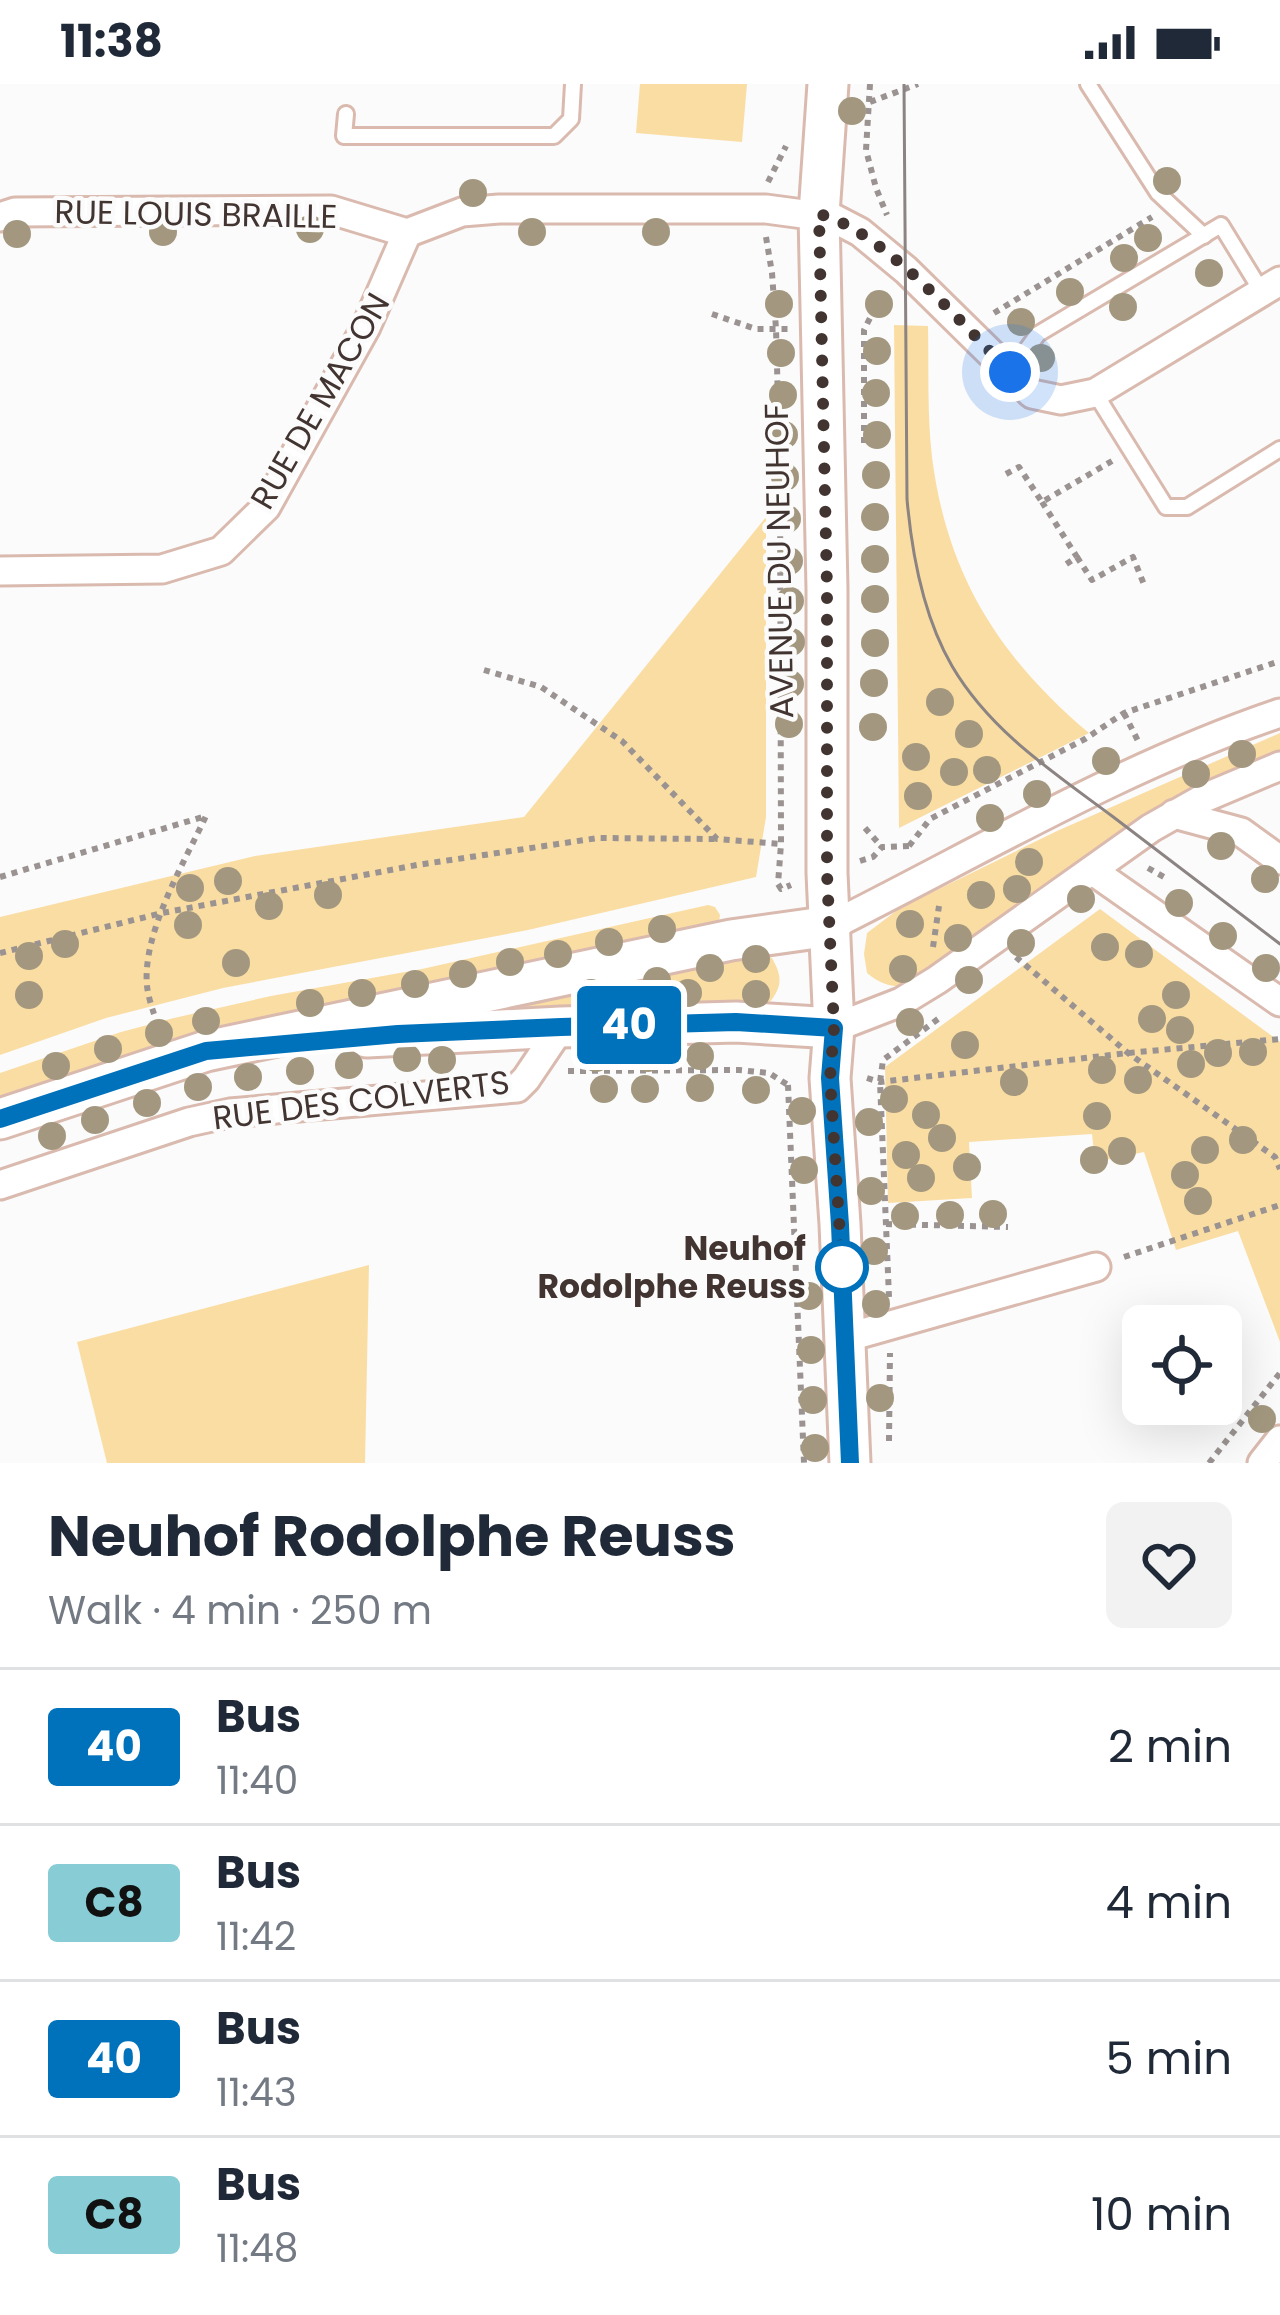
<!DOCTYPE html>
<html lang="en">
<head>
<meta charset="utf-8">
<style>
	body { margin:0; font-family:Poppins,sans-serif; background:#f2f2f3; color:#1f2937; height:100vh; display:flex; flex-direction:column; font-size:45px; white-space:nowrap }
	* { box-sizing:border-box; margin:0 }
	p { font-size:39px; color:#747a83 }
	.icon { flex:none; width:66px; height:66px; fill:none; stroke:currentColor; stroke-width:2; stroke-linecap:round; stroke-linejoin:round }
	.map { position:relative; height:1379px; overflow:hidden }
	.drawer { display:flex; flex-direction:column; background:#fff; flex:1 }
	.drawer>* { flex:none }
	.badge { padding:0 24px; border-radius:9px; font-size:42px; line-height:78px }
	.tools { position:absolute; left:1122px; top:1221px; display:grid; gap:24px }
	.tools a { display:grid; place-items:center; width:120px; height:120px; border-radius:18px; background:#fff; box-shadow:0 12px 48px #0002; font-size:60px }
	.you { position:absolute; width:60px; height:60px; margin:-30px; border:9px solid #fff; border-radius:50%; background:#1a73e8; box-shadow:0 0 0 18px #1a73e833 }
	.map>.badge { position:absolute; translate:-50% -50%; box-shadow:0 0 0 6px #fff }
	.round { display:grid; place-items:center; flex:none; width:126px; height:126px; border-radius:18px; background:#f2f2f3 }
	.headline { display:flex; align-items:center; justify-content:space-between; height:204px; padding:0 48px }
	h1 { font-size:57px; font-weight:700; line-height:90px }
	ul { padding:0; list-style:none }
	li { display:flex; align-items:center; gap:36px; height:156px; padding:0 48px; border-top:3px solid #e0e1e3 }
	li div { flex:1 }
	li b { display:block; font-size:45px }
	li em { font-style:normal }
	li .badge { min-width:132px; font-weight:700; text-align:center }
	.status { display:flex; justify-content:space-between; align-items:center; height:84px; padding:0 60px; background:#fff; direction:ltr }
	.status svg { height:33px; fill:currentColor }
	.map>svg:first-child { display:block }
	.green { fill:#fadda3 }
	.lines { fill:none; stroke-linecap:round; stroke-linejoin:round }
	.lane-casing { stroke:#dabaae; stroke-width:20 }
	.street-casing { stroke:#dabaae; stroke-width:33 }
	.secondary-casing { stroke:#dabaae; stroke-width:45 }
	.path { stroke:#9a9391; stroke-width:6; stroke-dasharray:6 6; stroke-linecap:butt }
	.lane { stroke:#fff; stroke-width:14 }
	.street { stroke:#fff; stroke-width:27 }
	.secondary { stroke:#fff; stroke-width:39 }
	.tram { stroke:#8c8482; stroke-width:3 }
	.tree { fill:#a3987f }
	.line-casing { stroke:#fff; stroke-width:27 }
	.line { stroke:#0072bc; stroke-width:18 }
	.walk { stroke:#423531; stroke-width:12; stroke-dasharray:0 21.6 }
	.stop-dot { fill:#fff; stroke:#0072bc; stroke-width:6 }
	.labels { text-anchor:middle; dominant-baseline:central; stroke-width:9; stroke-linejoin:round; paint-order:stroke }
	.street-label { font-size:33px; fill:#423531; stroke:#fbfbfb }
	.stop-label { font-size:33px; font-weight:bold; fill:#423531; stroke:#fbfbfb; text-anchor:end }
</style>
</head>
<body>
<div class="status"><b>11:38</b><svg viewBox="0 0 49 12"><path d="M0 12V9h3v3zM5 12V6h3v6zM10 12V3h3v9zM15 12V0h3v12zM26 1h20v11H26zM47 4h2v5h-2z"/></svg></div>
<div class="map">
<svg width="1280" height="1379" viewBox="0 0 1280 1379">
	<rect width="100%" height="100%" fill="#fbfbfb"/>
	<g class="green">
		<polygon points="640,0 747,0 742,58 636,49"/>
		<path d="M894,241L928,242C929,285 927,330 932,373C947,491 999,573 1089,649L899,744Z"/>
		<polygon points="766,433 766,733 756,793 528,846 223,904 106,934 0,971 0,833 255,772 524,733"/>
		<path d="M1280,649V666L1176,713L1115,752L916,900C896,905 883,902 867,889L864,870L867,849L900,824L1057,747Z"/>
		<polygon points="708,821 715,823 720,831 719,838 619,868 0,1016 0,989 121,948 174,934 271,912 422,885"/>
		<polygon points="1100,825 1280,958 1280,1258 1238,1147 1176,1166 1144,1068 1095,1078 1092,1050 969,1058 972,1114 888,1119 885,983"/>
		<path d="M749,867L772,874C782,892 783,902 769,919L740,923L469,935L468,927Z"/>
		<polygon points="369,1181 365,1379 107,1379 77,1258"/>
	</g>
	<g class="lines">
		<defs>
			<g id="lane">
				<polyline points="1088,0 1158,109 1204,152"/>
				<polyline points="346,30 344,52 554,52 571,35 573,0"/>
				<polyline points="1010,288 1038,250 1221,141 1262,208"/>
				<polyline points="1095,309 1166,423 1187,423 1280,365"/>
			</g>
			<g id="street">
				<polyline points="0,133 15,128 331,126 407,149 462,128 499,125 766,125 833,134 860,148 906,186 1032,310 1061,316 1095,309 1280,197"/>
				<polyline points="0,487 162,485 221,467 266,423 366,243 407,149"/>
				<polyline points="1174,730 1241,748 1280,776"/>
				<polyline points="1093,787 1280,918"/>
				<path d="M831,842C979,768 1123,682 1280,629"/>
				<polyline points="834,944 901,918 937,896 1151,744 1204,714 1280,682"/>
				<polyline points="0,1101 189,1038 230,1029 517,1004 526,995 561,943"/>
				<polyline points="845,1254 1096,1183"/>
				<polyline points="1262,1379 1280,1356"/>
			</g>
			<g id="secondary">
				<polyline points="828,0 819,130 827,505 827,789 834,944 830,994 840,1140 850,1379"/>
				<polyline points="367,953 561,943 736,938 834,944"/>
				<polyline points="0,1035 206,967 731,856 831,842"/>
			</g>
		</defs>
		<use href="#lane" class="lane-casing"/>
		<use href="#street" class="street-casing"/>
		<use href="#secondary" class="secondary-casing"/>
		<g class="path">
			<polyline points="870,0 866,66 876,104 887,131"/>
			<polyline points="870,18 918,0"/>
			<polyline points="768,98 786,62"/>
			<polyline points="766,153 772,189 776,245 780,391 781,760 778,800 781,805 791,801"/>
			<polyline points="994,229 1152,133"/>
			<polyline points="712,230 756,245 789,245"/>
			<polyline points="864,359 864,246 883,208"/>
			<polyline points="1006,390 1019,383 1042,418 1112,377"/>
			<polyline points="1042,418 1077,473 1062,483"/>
			<polyline points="1077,473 1092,496 1133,473 1145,503"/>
			<polyline points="484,586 541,603 622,657 717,755 781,760"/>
			<polyline points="1124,629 1138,657"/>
			<polyline points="865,744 882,763"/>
			<polyline points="909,762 930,735 1085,655 1124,629 1280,577"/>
			<polyline points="860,777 873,773 882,763 909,762 913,765"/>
			<polyline points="1148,784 1164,793"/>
			<path d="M0,793L206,732C184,779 142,849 147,902C148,911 151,921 154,930"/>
			<polyline points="933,863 939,822"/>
			<polyline points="0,869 162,829 417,781 598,754 717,755"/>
			<polyline points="1016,873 1128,969 1275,1073 1280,1085"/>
			<polyline points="568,987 739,986 769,989 788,1001"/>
			<polyline points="867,994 880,998 1128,969 1280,955"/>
			<polyline points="788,1001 804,1379"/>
			<polyline points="886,1140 1008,1143"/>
			<polyline points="1124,1173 1280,1121"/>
			<polyline points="889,1213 880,998 883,976 942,932"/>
			<polyline points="889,1357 890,1269"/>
			<polyline points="1209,1379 1280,1289"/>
		</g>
		<use href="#lane" class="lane"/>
		<use href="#street" class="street"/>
		<use href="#secondary" class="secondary"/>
		<path class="tram" d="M904,0L907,415C912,472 923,532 952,582C990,647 1053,688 1112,732C1168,774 1224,817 1280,860"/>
	</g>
	<g class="tree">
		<circle cx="852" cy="27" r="14"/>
		<circle cx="1167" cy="97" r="14"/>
		<circle cx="473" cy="109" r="14"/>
		<circle cx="310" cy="145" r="14"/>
		<circle cx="163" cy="148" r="14"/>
		<circle cx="532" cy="148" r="14"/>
		<circle cx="656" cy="148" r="14"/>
		<circle cx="17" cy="150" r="14"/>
		<circle cx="1148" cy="154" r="14"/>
		<circle cx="1124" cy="174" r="14"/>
		<circle cx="1209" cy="189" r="14"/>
		<circle cx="1070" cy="208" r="14"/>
		<circle cx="779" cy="220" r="14"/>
		<circle cx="879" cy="220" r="14"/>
		<circle cx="1123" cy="223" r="14"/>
		<circle cx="1021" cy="238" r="14"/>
		<circle cx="877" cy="267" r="14"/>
		<circle cx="781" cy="269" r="14"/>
		<circle cx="1041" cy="274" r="14"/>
		<circle cx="876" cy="309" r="14"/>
		<circle cx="783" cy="311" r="14"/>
		<circle cx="784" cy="351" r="14"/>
		<circle cx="877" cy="351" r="14"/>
		<circle cx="876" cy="391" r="14"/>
		<circle cx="785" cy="393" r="14"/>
		<circle cx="875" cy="433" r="14"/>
		<circle cx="787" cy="435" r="14"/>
		<circle cx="875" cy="475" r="14"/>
		<circle cx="789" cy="477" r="14"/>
		<circle cx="875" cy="515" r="14"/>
		<circle cx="790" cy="517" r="14"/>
		<circle cx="791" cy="558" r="14"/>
		<circle cx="875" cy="559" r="14"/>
		<circle cx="874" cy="599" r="14"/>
		<circle cx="790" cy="600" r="14"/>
		<circle cx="940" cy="618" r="14"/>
		<circle cx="789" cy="640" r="14"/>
		<circle cx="873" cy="643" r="14"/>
		<circle cx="969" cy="650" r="14"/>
		<circle cx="1242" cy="670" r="14"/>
		<circle cx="916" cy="673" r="14"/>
		<circle cx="1106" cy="677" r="14"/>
		<circle cx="987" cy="686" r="14"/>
		<circle cx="954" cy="688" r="14"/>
		<circle cx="1196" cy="690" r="14"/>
		<circle cx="1037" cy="710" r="14"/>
		<circle cx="918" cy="712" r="14"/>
		<circle cx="990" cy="734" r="14"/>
		<circle cx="1221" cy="762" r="14"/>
		<circle cx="1029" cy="778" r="14"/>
		<circle cx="1265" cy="795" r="14"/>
		<circle cx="228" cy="797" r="14"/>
		<circle cx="190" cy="804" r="14"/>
		<circle cx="1017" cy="805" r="14"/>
		<circle cx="328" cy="811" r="14"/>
		<circle cx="981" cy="811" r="14"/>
		<circle cx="1081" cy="815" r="14"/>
		<circle cx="1179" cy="819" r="14"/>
		<circle cx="269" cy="822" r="14"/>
		<circle cx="910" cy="840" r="14"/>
		<circle cx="188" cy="841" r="14"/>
		<circle cx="662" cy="845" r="14"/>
		<circle cx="1223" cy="852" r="14"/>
		<circle cx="958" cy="854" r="14"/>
		<circle cx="609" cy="858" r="14"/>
		<circle cx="1021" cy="859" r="14"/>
		<circle cx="65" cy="860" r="14"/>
		<circle cx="1105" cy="863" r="14"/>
		<circle cx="558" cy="870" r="14"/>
		<circle cx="1139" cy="870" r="14"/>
		<circle cx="29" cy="872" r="14"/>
		<circle cx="756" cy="875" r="14"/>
		<circle cx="510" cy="878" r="14"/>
		<circle cx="236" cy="879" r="14"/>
		<circle cx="710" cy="884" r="14"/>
		<circle cx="1266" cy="884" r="14"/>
		<circle cx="903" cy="885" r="14"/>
		<circle cx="463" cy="890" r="14"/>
		<circle cx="969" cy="896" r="14"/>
		<circle cx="657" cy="897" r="14"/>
		<circle cx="415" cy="900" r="14"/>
		<circle cx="362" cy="909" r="14"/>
		<circle cx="591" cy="909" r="14"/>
		<circle cx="688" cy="909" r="14"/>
		<circle cx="756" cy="910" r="14"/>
		<circle cx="29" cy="911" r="14"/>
		<circle cx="1176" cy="911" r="14"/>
		<circle cx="629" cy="914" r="14"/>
		<circle cx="310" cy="919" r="14"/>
		<circle cx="1152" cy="935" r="14"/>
		<circle cx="206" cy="937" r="14"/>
		<circle cx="910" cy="938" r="14"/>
		<circle cx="1180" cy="946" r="14"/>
		<circle cx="159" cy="949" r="14"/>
		<circle cx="965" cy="961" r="14"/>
		<circle cx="108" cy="965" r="14"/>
		<circle cx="1253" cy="968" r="14"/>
		<circle cx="1218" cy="969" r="14"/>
		<circle cx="700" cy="972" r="14"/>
		<circle cx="407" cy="974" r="14"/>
		<circle cx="596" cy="974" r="14"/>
		<circle cx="648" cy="974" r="14"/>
		<circle cx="442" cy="976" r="14"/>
		<circle cx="1191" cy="980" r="14"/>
		<circle cx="349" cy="981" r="14"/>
		<circle cx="56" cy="982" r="14"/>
		<circle cx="1102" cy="986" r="14"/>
		<circle cx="300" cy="987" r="14"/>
		<circle cx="248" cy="993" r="14"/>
		<circle cx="1138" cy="996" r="14"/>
		<circle cx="1014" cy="998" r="14"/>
		<circle cx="198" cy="1003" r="14"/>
		<circle cx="700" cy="1004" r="14"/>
		<circle cx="604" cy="1005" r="14"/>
		<circle cx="645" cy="1005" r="14"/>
		<circle cx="756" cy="1006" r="14"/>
		<circle cx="894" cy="1015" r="14"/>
		<circle cx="147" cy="1019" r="14"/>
		<circle cx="802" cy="1027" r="14"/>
		<circle cx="926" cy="1031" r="14"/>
		<circle cx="1097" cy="1032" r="14"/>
		<circle cx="95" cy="1036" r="14"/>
		<circle cx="869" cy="1038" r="14"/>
		<circle cx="52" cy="1052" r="14"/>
		<circle cx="942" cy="1054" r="14"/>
		<circle cx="1243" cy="1056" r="14"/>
		<circle cx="1205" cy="1066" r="14"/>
		<circle cx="1122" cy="1067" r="14"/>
		<circle cx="906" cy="1071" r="14"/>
		<circle cx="1094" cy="1076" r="14"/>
		<circle cx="967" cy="1083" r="14"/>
		<circle cx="804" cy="1086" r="14"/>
		<circle cx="1185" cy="1091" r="14"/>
		<circle cx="921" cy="1094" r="14"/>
		<circle cx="871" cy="1107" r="14"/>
		<circle cx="1198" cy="1117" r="14"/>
		<circle cx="993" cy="1130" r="14"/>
		<circle cx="950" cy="1131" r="14"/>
		<circle cx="905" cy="1132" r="14"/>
		<circle cx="874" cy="1167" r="14"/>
		<circle cx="809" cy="1212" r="14"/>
		<circle cx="876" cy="1220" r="14"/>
		<circle cx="811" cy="1266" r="14"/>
		<circle cx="880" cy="1314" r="14"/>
		<circle cx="813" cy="1316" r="14"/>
		<circle cx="1262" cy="1335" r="14"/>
		<circle cx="815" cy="1364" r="14"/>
	</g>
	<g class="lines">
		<defs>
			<polyline id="line" points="0,1035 206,967 398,950 561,943 736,938 834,944 830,994 840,1141 850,1379"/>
		</defs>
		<use href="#line" class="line-casing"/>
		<use href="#line" class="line"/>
		<path class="walk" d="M842,1183L830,994L834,944L827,789V505L819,130C882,146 963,241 1010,288"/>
	</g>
	<circle class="stop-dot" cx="842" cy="1183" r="24"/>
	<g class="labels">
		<g class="street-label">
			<text transform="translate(196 130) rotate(1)">RUE LOUIS BRAILLE</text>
			<text transform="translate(320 317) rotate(-60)">RUE DE MACON</text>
			<text transform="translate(779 477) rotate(-91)">AVENUE DU NEUHOF</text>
			<text transform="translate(361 1016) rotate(-7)">RUE DES COLVERTS</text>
		</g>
		<g class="stop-label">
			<text x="806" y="1164">Neuhof<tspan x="806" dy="38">Rodolphe Reuss</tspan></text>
		</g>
	</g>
</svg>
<div class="tools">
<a><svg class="icon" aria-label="locate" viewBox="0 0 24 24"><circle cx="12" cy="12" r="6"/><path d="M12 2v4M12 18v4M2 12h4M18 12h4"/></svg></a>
</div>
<div class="you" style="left:1010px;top:288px"></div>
<b class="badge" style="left:629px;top:941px;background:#0072bc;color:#fff">40</b>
</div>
<section class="drawer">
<div class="headline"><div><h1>Neuhof Rodolphe Reuss</h1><p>Walk · 4 min · 250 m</p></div><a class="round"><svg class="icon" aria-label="heart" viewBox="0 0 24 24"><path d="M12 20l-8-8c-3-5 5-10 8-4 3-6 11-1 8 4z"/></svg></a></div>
<ul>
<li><span class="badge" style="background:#0072bc;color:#fff">40</span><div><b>Bus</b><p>11:40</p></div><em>2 min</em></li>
<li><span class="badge" style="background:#88cdd5;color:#111">C8</span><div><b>Bus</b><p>11:42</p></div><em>4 min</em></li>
<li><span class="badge" style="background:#0072bc;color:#fff">40</span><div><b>Bus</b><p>11:43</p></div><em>5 min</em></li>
<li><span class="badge" style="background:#88cdd5;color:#111">C8</span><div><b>Bus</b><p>11:48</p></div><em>10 min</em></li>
</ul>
</section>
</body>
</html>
